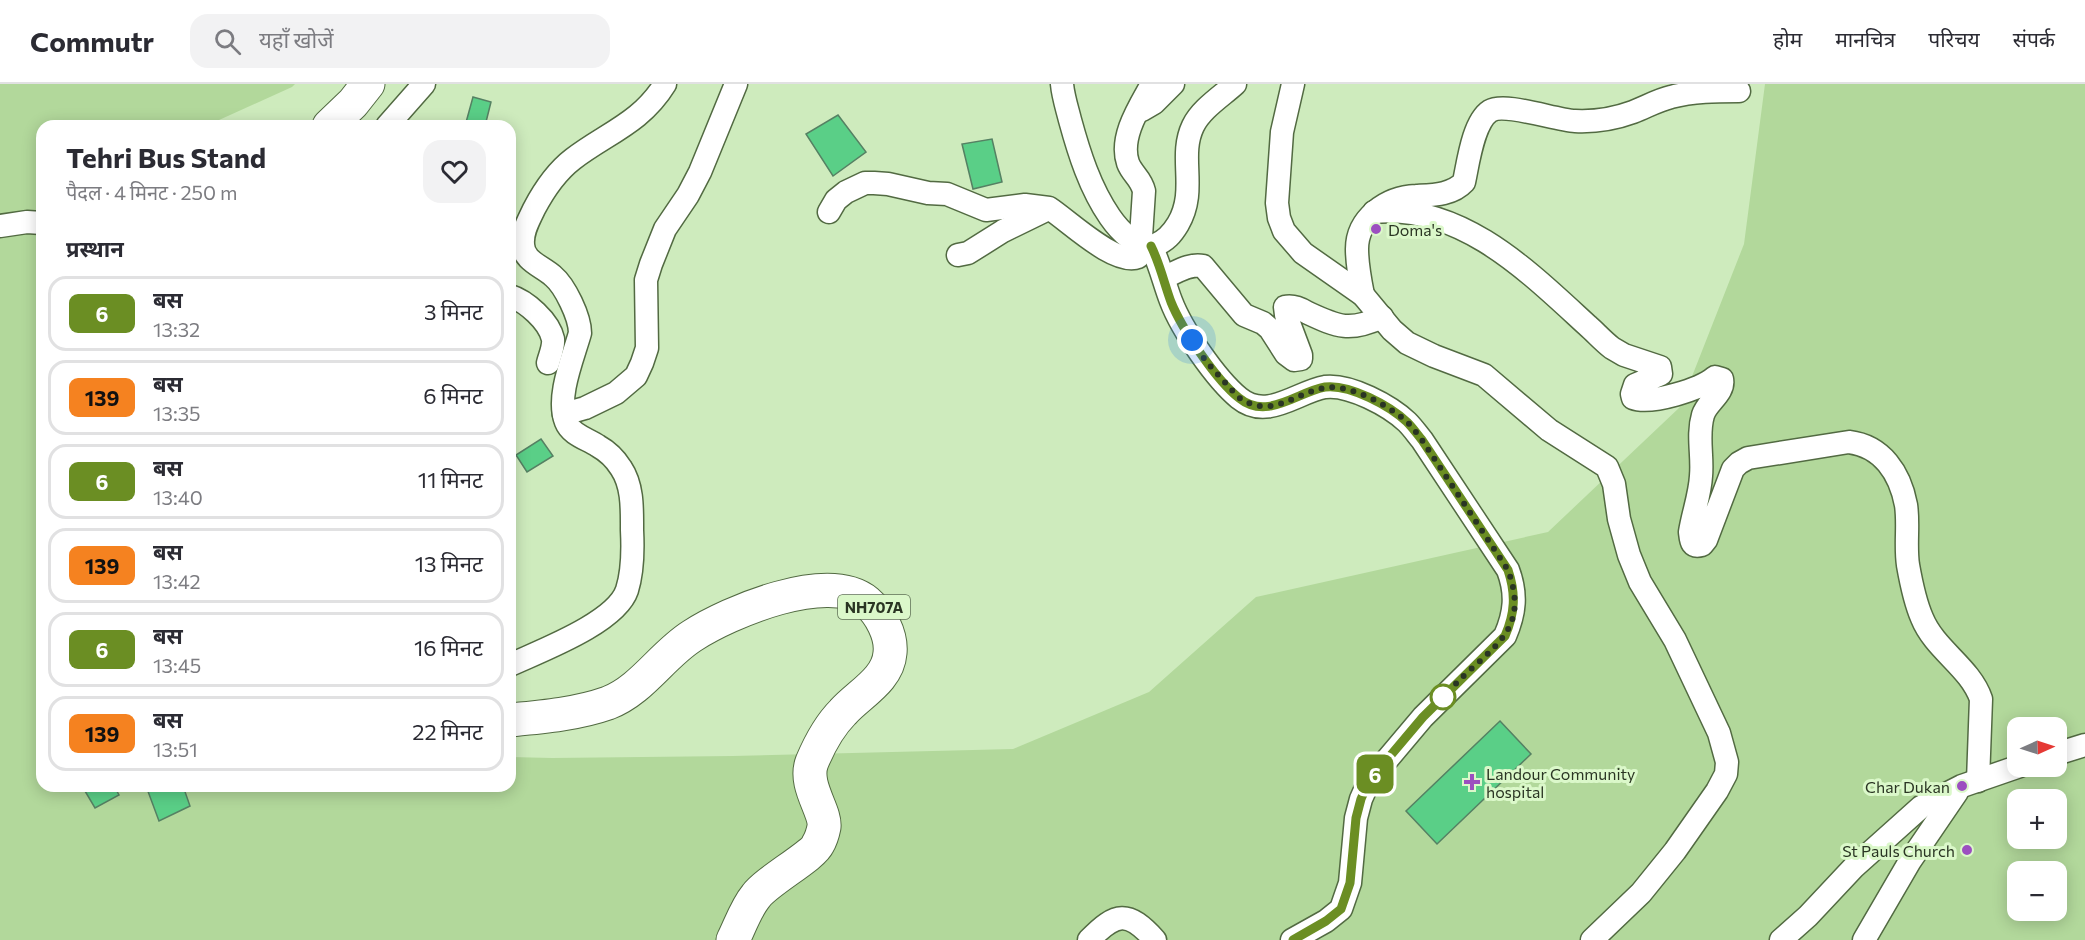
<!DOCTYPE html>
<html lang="hi">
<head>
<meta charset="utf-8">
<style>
	body { margin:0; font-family:Commissioner,"Noto Sans Devanagari",sans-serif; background:#f2f2f3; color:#2b2b33; height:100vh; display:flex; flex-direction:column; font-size:22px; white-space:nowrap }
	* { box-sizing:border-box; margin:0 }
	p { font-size:20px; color:#7c7c81 }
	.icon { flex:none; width:33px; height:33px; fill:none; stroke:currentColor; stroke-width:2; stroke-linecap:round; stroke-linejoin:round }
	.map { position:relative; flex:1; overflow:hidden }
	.panel { position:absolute; left:36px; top:36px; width:480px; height:672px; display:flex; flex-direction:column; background:#fff; border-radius:18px; box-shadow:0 3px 15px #0003 }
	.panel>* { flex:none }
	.badge { padding:0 12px; border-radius:9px; font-size:21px; line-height:39px }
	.needle { width:39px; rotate:87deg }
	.buttons { position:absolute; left:2007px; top:633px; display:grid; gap:12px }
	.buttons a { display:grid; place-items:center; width:60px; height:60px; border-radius:12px; background:#fff; box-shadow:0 3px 15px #0003; font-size:30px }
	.you { position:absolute; width:30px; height:30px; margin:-15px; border:4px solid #fff; border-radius:50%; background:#1a73e8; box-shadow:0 0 0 9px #1a73e833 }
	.map>.badge { position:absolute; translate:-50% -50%; box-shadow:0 0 0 3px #fff }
	h2 { padding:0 30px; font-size:22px; line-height:54px }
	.round { display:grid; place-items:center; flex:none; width:63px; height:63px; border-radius:18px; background:#f2f2f3 }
	.summary { display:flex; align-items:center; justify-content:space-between; height:102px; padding:0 30px }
	h1 { font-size:28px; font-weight:700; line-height:45px }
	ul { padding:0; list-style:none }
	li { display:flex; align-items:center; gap:18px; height:75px; margin:0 12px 9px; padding:0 18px; border:3px solid #e1e1e2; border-radius:18px }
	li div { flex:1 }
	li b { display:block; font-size:22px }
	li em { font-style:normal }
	li .badge { min-width:66px; font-weight:700; text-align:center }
	header { display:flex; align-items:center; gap:36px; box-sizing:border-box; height:84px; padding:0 30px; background:#fff; border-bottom:2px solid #e1e1e2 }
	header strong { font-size:28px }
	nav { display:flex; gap:33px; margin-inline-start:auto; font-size:21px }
	.search { width:420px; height:54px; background:#f2f2f3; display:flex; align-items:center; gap:15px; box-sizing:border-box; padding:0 21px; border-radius:18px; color:#7c7c81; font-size:22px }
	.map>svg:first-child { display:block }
	.green { fill:#b2d89b; fill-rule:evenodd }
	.building { fill:#5acf87; stroke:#558163; stroke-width:1.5 }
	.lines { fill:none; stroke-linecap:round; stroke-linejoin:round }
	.minor-casing { stroke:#526a42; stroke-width:25 }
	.highway-casing { stroke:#526a42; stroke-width:35 }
	.minor { stroke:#fff; stroke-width:22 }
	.highway { stroke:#fff; stroke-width:33 }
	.line-casing { stroke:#fff; stroke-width:14 }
	.line { stroke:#6b8e23; stroke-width:9 }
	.walk { stroke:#2a3523; stroke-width:6; stroke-dasharray:0 10.8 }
	.poi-dot { fill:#9c4fc0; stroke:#dbf8ca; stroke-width:2 }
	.stop-dot { fill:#fff; stroke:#6b8e23; stroke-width:3 }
	.labels { text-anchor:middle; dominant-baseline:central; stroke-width:6; stroke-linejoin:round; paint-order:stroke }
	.shield { fill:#dbf8ca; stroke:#5f7055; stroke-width:1.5 }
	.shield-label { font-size:15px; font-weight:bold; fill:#2a3523 }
	.poi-label { font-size:16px; fill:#2a3523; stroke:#dbf8ca; text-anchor:start }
</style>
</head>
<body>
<header>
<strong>Commutr</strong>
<div class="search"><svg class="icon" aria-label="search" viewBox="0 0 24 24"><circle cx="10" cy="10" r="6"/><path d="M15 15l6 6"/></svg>यहाँ खोजें</div>
<nav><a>होम</a><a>मानचित्र</a><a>परिचय</a><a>संपर्क</a></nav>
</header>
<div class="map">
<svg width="2085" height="856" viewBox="0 0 2085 856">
	<rect width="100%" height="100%" fill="#ceebbd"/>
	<path class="green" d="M0,0H295L292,3L219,36L189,42H42V702H510V673L552,674L733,672L1013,665L1149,608L1256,513L1548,448L1680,323L1744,160L1765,0H2085V856H0ZM2018,644H2056V682H2018ZM2018,716H2056V754H2018ZM2018,788H2056V826H2018Z"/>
	<g class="building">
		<polygon points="473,13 491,18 485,42 465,42"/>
		<polygon points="838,31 866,68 833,92 806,50"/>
		<polygon points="992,55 1002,98 973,105 962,60"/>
		<polygon points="541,355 553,372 527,388 516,371"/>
		<polygon points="1500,637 1531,670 1437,760 1406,727"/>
		<polygon points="82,702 114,702 119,711 95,724"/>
		<polygon points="146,702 183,702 190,722 159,737"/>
	</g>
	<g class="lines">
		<defs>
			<g id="minor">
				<path d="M1062,0C1063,12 1067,24 1070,36C1079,69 1090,104 1110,133C1119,146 1137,166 1155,161C1166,157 1172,150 1178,140C1198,106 1178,73 1193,42C1201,25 1222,12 1235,0"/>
				<polyline points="1293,0 1282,48 1277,119 1279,134 1284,147 1303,169 1363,211 1392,246 1407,259 1434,272 1484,291 1549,346 1607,383 1614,400 1619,435 1629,471 1640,498 1675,556 1719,649 1727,678 1726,690 1717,707 1675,767 1641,809 1592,856"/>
				<polyline points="1142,26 1154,19 1173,0"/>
				<polyline points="387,42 424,0"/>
				<path d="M829,128L836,116L846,108L865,99H874L888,100L928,109L947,110L986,126L1025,121L1049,124C1069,137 1115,182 1138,173L1140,168L1144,107C1141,94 1132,90 1128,79C1119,53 1140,22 1152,0"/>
				<path d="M1374,128C1461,119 1529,188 1588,242C1596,249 1603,257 1612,264L1624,271L1660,283L1661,290L1635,301L1632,310L1633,314C1651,321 1701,305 1715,293L1722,295C1725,309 1707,318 1703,331C1697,351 1703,372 1701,392C1700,411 1693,429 1690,448C1691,457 1691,464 1702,461L1706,456L1733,385L1739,379L1748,374L1849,358C1882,362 1900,389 1906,421C1909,440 1905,461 1908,481C1911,498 1915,518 1922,534C1935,566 1970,583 1981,615L1978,697"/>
				<polyline points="0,142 27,138 42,139"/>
				<path d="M1151,162C1160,180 1164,199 1171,217C1182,246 1216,295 1239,314C1267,337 1297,308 1325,303C1350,300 1390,322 1407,338C1413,344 1417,350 1422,356L1508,486C1517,510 1515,529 1505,552L1423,633L1369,697L1361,715L1356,734L1350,799L1341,825L1326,837L1292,856"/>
				<polyline points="958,171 968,169 1003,147 1048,125"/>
				<path d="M1165,193C1177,188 1190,179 1203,182L1244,231L1263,239L1270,245L1286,270L1294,276L1301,275V271L1286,231L1285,223C1293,221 1301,225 1308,229C1338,243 1350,248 1382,233"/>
				<path d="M1363,211C1360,196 1357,181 1357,165C1357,134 1387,113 1416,112C1433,111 1452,111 1464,98C1468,80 1473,38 1490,27C1505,18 1555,36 1575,37C1596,38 1614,35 1633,28C1646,23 1658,16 1671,13C1693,7 1717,7 1739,7"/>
				<path d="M510,212C526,217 549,237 553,255C554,263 550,271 548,279"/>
				<polyline points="564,330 585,324 616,309 636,292 642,279 647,264 646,196 651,180 665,145 688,111 700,88 736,0"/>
				<path d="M510,581C540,567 616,539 627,506C633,487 633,465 632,446C632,425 633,402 621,384C616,376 607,367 598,362C588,355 571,351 566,338C556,313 573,274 580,249C580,233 565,202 553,192C542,182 523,177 523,160C522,147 529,136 534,125C544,106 556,88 573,75C607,49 641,39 665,0"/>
				<polyline points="2056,670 2085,661"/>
				<path d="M1089,856C1116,828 1128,826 1155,856"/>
				<polyline points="1781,856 1808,832 1854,783 1921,723 1962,702 2020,682"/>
				<polyline points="1864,856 1910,777 1957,708"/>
			</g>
			<g id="highway">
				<polyline points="329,42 353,19 368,0"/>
				<path d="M510,636C542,633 577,630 608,619C642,606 662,571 692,552C729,528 828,486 867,518C880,529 892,551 890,569C888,596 859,610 843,628C829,642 820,659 812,678C803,701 826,727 824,743C823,748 821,755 818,760C813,772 767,797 756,812C746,824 740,842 733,856"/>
			</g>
		</defs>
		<use href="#minor" class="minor-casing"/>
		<use href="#highway" class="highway-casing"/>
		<use href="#minor" class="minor"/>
		<use href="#highway" class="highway"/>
	</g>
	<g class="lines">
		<defs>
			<path id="line" d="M1151,162C1160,180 1164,199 1171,218C1182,245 1216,296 1239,314C1267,337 1297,308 1325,303C1350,300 1390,322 1407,338C1413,344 1417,350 1422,356L1508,486C1516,510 1515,529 1505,552L1423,633L1369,697L1361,715L1356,734L1350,799L1341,825L1326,837L1293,856"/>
		</defs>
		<use href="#line" class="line-casing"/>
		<use href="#line" class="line"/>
		<path class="walk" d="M1192,256L1205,276L1238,313C1271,336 1292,310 1324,304C1349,299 1390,322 1407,338C1413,343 1417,350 1422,356L1508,486C1526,536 1506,554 1471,585C1459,596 1449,607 1438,618L1443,613"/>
	</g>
	<g class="poi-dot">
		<circle cx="1376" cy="145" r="6"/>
		<path d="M1469 689h6v6h6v6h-6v6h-6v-6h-6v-6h6z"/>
		<circle cx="1962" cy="702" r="6"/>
		<circle cx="1967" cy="766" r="6"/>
	</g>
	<circle class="stop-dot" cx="1443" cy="613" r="12"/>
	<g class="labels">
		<rect class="shield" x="838" y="511" width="72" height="24" rx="4.5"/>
		<g class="shield-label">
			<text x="874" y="523">NH707A</text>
		</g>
		<g class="poi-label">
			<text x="1388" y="145">Doma's</text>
			<text x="1486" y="689">Landour Community<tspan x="1486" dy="18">hospital</tspan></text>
			<text x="1950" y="702" text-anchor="end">Char Dukan</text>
			<text x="1955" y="766" text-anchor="end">St Pauls Church</text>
		</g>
	</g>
</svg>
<div class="buttons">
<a><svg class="needle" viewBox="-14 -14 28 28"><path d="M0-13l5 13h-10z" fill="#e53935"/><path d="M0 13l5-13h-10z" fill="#7c7c81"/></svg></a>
<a>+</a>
<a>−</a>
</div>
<div class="you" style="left:1192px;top:256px"></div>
<b class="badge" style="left:1375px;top:690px;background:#6b8e23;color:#fff">6</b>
<section class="panel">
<div class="summary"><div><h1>Tehri Bus Stand</h1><p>पैदल · 4 मिनट · 250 m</p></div><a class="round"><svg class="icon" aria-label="heart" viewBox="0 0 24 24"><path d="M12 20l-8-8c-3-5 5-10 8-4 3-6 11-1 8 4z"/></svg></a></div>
<h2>प्रस्थान</h2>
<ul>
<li><span class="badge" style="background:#6b8e23;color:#fff">6</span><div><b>बस</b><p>13:32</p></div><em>3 मिनट</em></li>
<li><span class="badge" style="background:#f58220;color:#111">139</span><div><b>बस</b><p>13:35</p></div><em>6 मिनट</em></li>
<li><span class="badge" style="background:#6b8e23;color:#fff">6</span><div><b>बस</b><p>13:40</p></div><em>11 मिनट</em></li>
<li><span class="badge" style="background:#f58220;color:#111">139</span><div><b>बस</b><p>13:42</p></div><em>13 मिनट</em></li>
<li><span class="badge" style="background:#6b8e23;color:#fff">6</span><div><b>बस</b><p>13:45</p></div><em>16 मिनट</em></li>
<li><span class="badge" style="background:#f58220;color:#111">139</span><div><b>बस</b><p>13:51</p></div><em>22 मिनट</em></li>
</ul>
</section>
</div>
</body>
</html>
